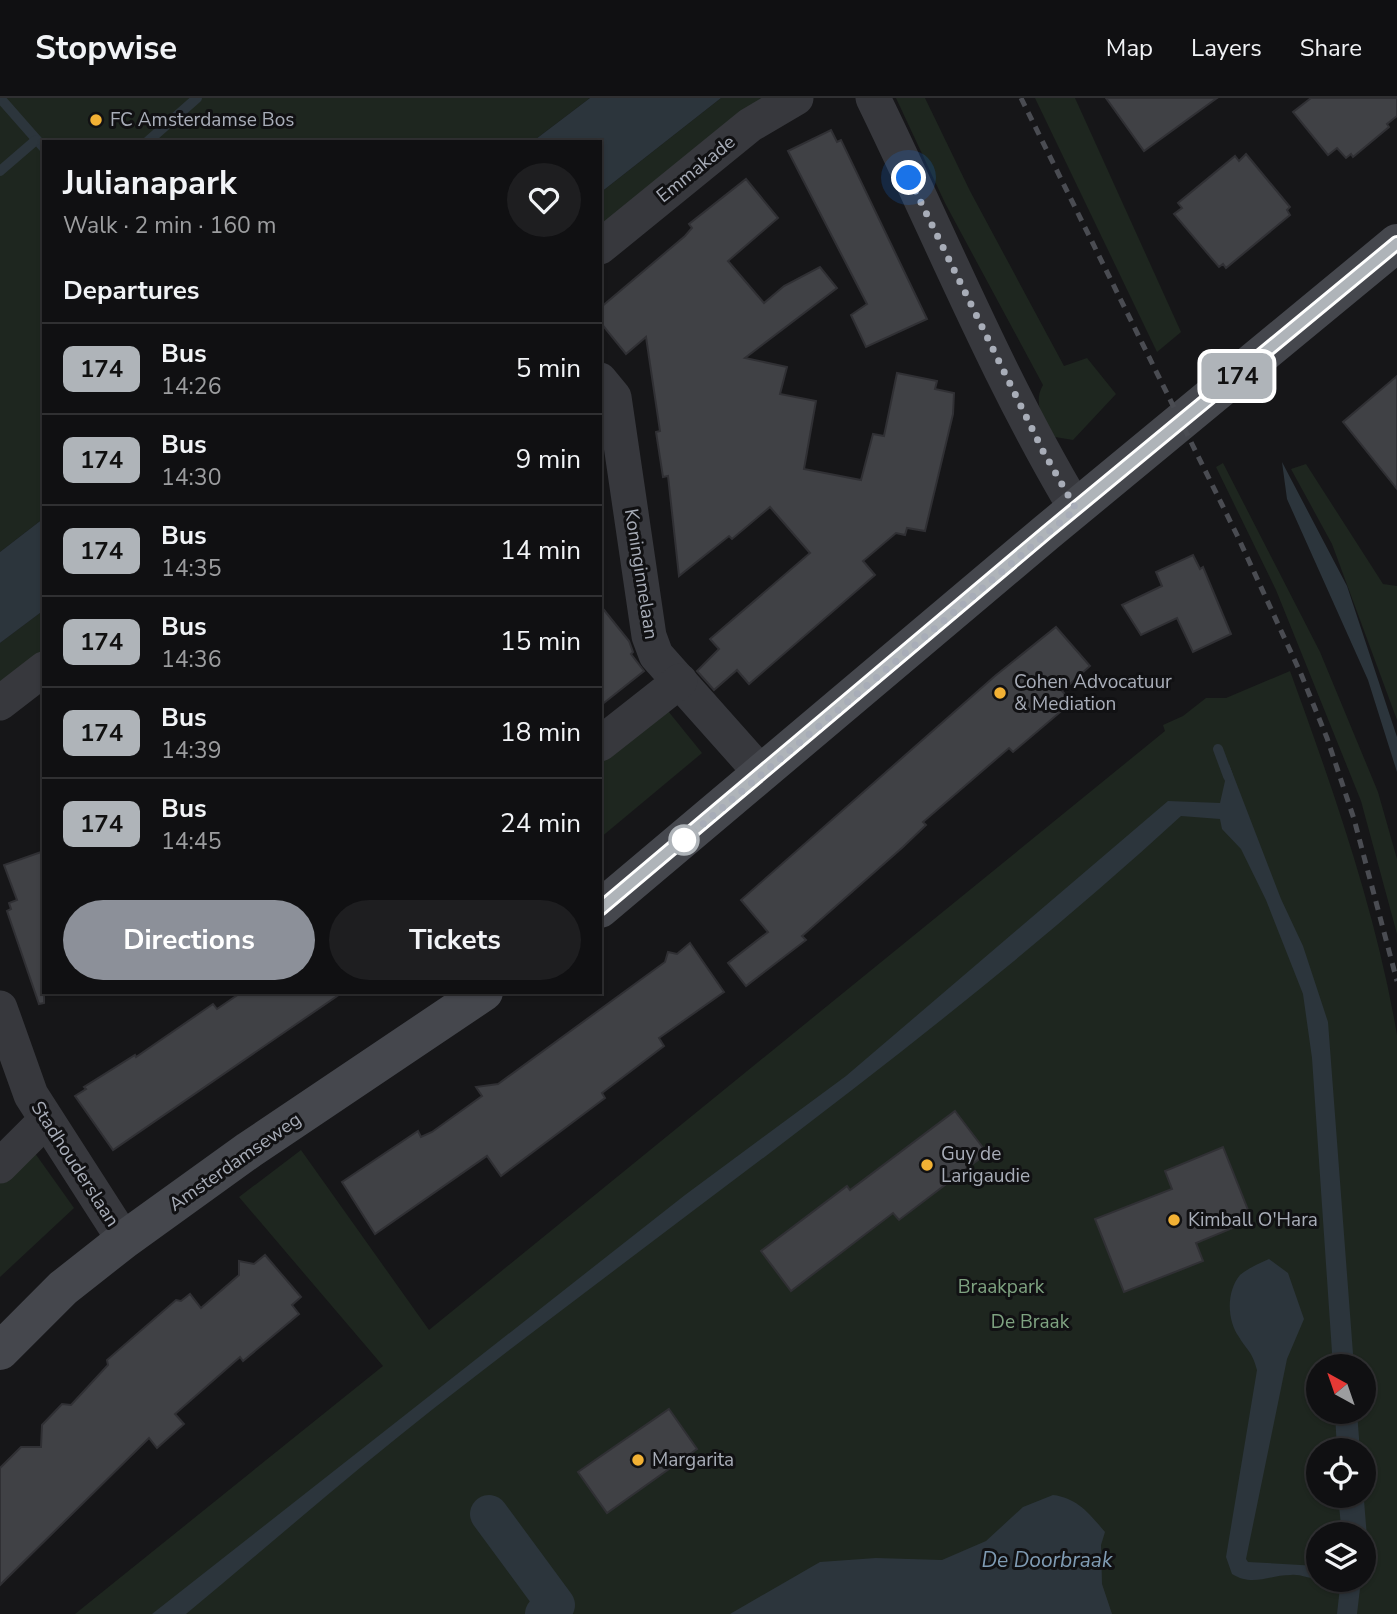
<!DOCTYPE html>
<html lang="en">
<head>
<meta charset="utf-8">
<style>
	body { margin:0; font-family:"Nunito Sans",sans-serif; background:#1e1e20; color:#f1f3f6; height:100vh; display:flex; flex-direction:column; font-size:26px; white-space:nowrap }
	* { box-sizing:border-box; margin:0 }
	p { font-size:23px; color:#9c9d9f }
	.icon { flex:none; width:38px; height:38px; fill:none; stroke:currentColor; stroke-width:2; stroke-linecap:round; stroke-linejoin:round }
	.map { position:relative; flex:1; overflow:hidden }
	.drawer { position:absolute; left:42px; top:42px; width:560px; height:854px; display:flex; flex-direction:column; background:#101012; border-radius:0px; box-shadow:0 2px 5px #0004,0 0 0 2px #303032 }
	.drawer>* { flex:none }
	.badge { padding:0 14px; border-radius:10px; font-size:24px; line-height:46px }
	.needle { width:46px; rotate:320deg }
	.controls { position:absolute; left:1306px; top:1256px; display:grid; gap:14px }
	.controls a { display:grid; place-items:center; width:70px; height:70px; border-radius:50%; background:#101012; box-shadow:0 2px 5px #0004,0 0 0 2px #303032; font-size:35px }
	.you { position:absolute; width:35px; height:35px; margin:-18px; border:5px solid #fff; border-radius:50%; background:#1a73e8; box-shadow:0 0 0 10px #1a73e833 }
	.map>.badge { position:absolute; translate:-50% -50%; box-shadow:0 0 0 4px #fff }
	h2 { padding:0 21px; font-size:26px; line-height:63px }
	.round { display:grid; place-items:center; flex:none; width:74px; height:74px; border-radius:37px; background:#1e1e20 }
	.headline { display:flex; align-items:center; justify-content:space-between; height:119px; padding:0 21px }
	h1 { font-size:33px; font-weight:700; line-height:52px }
	.cta { display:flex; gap:14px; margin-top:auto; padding:14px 21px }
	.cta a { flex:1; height:80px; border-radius:42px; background:#8c9099; color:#fff; font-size:28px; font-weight:700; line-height:80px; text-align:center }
	.cta a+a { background:#1e1e20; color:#f1f3f6 }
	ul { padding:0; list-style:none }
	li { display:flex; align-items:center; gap:21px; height:91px; padding:0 21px; border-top:2px solid #303032 }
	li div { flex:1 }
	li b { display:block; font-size:26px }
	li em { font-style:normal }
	li .badge { min-width:77px; font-weight:700; text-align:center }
	header { display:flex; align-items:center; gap:42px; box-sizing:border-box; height:98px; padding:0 35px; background:#101012; border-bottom:2px solid #303032 }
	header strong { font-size:33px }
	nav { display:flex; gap:38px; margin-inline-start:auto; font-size:24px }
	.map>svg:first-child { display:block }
	.green { fill:#1e261f; fill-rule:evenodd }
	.water { fill:#2c353c }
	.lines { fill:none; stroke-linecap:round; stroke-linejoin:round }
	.stream { stroke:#2c353c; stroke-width:10 }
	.canal { stroke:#2c353c; stroke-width:38 }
	.building { fill:#404145; stroke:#303034; stroke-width:2 }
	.street { stroke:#37383d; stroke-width:35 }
	.secondary { stroke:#45474d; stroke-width:38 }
	.rail { stroke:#4a4c52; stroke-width:5; stroke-dasharray:9 7; stroke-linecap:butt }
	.line-casing { stroke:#fff; stroke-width:16 }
	.line { stroke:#afb4b9; stroke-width:10 }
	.walk { stroke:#a8adb8; stroke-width:7; stroke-dasharray:0 12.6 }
	.poi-dot { fill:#f2b134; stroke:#111113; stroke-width:2.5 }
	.stop-dot { fill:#fff; stroke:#afb4b9; stroke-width:3.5 }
	.labels { text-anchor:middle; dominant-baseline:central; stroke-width:6; stroke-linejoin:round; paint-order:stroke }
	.poi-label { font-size:19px; fill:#a8adb8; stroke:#111113; text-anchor:start }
	.street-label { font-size:19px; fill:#a8adb8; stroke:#111113 }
	.park-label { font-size:19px; fill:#7fa381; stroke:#111113 }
	.water-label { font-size:21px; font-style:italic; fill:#7f9bb3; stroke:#111113 }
</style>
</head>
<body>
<header>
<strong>Stopwise</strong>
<nav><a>Map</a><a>Layers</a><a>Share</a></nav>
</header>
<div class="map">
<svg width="1397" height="1516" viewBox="0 0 1397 1516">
	<rect width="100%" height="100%" fill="#161618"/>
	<g class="green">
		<polygon points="0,0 590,0 532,44 44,44 44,420 0,454"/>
		<polygon points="721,0 767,0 600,129 600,95"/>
		<path d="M896,0H925L970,93L1064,268L1087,260L1116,296L1073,342L1055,339C1044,322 1032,306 1043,287L945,105Z"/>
		<polygon points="1035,0 1075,0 1181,234 1157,254"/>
		<polygon points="1223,365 1320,554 1378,694 1397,761 1397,836 1361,703 1276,492 1216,369"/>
		<polygon points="1306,366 1383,486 1397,488 1397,622 1332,446 1291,371"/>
		<polygon points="44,512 44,551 0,585 0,545"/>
		<path d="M1290,573C1333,691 1376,813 1397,937V1516H75L383,1268L239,1099L301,1052L429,1232L1165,633L1163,627L1183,618L1206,600H1226ZM1318,1269H1363V1314H1318ZM1318,1353H1363V1398H1318ZM1318,1437H1363V1482H1318Z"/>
		<polygon points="664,608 702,655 600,740 600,657"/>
		<polygon points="32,1051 74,1110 0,1179 0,1083"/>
	</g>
	<g class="water">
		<polygon points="590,0 721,0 600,95 600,44 532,44"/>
		<polygon points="1282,364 1347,488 1397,639 1397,674 1368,582 1287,401"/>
		<polygon points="44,420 44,512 0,545 0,454"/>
		<path d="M1219,664L1229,666L1281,801L1303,848L1328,924L1354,1269H1333L1312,960L1303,896L1266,802L1241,751L1222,731L1220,721L1181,718C946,934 684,1115 433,1311C349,1377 268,1448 186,1516H152L685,1097L846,978L1168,703L1220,705L1225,683Z"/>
		<path d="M1269,1161L1288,1175L1304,1221L1287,1261L1246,1461L1248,1464L1318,1468V1482C1309,1480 1299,1476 1291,1477C1268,1477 1253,1489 1232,1476L1226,1459L1257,1272C1252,1253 1248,1254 1239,1239C1227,1222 1226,1194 1240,1177C1248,1170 1260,1165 1269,1161Z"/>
		<polygon points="1335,1314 1357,1314 1360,1353 1337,1353"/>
		<polygon points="1363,1390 1369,1464 1363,1478 1363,1437 1342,1437 1338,1398 1363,1398"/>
		<path d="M1053,1397C1077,1400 1089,1415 1105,1434L1101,1447L1102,1486L1112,1516H730L820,1464L876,1460L942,1462L986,1443L1023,1409Z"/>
		<polygon points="1318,1482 1361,1482 1357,1516 1337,1516 1340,1489"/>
	</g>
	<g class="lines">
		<g class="stream">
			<polyline points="0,0 44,50"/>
			<polyline points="147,44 197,0"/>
			<polyline points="0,73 36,42"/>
			<polyline points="1218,651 1228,678"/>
		</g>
		<polyline class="canal" points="489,1416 556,1507 544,1516"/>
	</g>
	<g class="building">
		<polygon points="1106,0 1217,0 1144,53"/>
		<polygon points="1311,0 1397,0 1397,18 1387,26 1389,29 1353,59 1351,56 1346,60 1337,50 1328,57 1293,14"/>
		<polygon points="831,32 837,44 841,42 927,221 866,249 851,217 867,206 788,53"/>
		<polygon points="1246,56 1290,109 1287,112 1290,117 1226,170 1223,166 1219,169 1174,116 1182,110 1178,105 1235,58 1239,63"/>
		<polygon points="746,81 778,120 728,163 764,205 784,188 820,169 837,190 745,260 787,269 780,296 816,303 804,371 861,382 873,336 884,338 897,275 937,283 935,291 954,295 953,316 925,433 907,430 905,437 896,435 863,463 875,477 749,586 737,572 714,592 697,573 719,551 710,541 810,455 770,409 732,441 729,438 679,478 668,378 663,379 656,334 660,333 646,239 626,256 600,224 600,210 685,138 692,130 689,126"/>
		<polygon points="1397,278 1397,391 1343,324"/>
		<polygon points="1193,457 1200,471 1203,469 1231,536 1193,554 1177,520 1141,537 1122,507 1162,488 1156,474"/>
		<polygon points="600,507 629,543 633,554 631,556 644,573 600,608"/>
		<polygon points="1056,529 1090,568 1062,593 1072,604 1013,654 1009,650 923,724 926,727 903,749 802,838 806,842 746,888 728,865 768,834 741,802 995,578"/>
		<polygon points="44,753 44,905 39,906 7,813 11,811 9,805 17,802 4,767"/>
		<polygon points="690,845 724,894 659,940 664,948 602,995 605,1000 501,1078 487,1058 375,1136 342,1084 418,1033 421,1039 432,1034 482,998 476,989 498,986 665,864 668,854 677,856"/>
		<polygon points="242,894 343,894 113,1052 75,998 86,991 84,989 135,957 136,959 213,906 217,911"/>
		<polygon points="955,1013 987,1055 899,1122 893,1115 791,1193 761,1153 847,1088 850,1092"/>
		<polygon points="1223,1049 1252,1122 1196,1145 1203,1163 1124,1194 1095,1121 1172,1091 1165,1073"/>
		<polygon points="265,1157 301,1199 292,1207 299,1216 243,1263 240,1259 175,1316 184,1326 157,1350 149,1340 0,1487 0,1370 21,1349 41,1349 42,1327 62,1306 71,1307 108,1267 107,1262 176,1202 181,1203 190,1196 201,1210 239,1177 239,1163 254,1166"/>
		<polygon points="669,1311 697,1351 607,1415 578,1374"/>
	</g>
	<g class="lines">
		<g class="street">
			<path d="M873,0C940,137 997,279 1076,411"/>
			<polyline points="600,149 750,27 796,0"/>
			<polyline points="600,282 614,299 649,538 656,557 762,676"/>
			<polyline points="0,605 44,571"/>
			<polyline points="600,646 680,583"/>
			<polyline points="0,910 31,997 124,1142"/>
			<polyline points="0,1068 45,1023"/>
		</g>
		<g class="secondary">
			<polyline points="600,811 1047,434 1397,145"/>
			<polyline points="0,1253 63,1190 124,1142 249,1052 484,894"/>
		</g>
		<polyline class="rail" points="1021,0 1237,437 1301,576 1327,640 1354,721 1397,883"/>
	</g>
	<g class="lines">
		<defs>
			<polyline id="line" points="600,811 1047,434 1397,145"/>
		</defs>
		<use href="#line" class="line-casing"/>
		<use href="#line" class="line"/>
		<polyline class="walk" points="684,742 1076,411 1043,353 909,80"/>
	</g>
	<g class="poi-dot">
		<circle cx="96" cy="22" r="7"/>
		<circle cx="1000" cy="595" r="7"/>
		<circle cx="927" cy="1067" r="7"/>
		<circle cx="1174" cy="1122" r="7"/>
		<circle cx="638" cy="1362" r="7"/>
	</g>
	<circle class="stop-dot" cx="684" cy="742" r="14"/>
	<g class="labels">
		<g class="poi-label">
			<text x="110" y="22">FC Amsterdamse Bos</text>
			<text x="1014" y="584">Cohen Advocatuur<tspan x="1014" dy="22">&amp; Mediation</tspan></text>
			<text x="941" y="1056">Guy de<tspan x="941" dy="22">Larigaudie</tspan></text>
			<text x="1188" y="1122">Kimball O'Hara</text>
			<text x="652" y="1362">Margarita</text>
		</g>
		<g class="street-label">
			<text transform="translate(696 71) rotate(-39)">Emmakade</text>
			<text transform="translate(641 476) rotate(81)">Koninginnelaan</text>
			<text transform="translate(235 1064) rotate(-35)">Amsterdamseweg</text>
			<text transform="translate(75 1066) rotate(57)">Stadhouderslaan</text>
		</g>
		<g class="park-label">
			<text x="1001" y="1189">Braakpark</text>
			<text x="1030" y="1224">De Braak</text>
		</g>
		<g class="water-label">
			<text x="1047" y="1462">De Doorbraak</text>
		</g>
	</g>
</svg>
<div class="controls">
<a><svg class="needle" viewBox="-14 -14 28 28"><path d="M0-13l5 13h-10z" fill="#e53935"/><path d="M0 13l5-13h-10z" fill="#9c9d9f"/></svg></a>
<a><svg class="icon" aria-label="locate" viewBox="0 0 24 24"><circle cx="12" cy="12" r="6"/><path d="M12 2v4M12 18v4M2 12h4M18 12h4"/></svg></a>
<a><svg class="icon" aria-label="layers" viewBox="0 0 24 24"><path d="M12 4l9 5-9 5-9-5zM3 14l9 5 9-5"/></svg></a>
</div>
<div class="you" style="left:909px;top:80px"></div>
<b class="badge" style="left:1237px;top:278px;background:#afb4b9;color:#111">174</b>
<section class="drawer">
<div class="headline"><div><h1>Julianapark</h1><p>Walk · 2 min · 160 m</p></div><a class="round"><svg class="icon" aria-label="heart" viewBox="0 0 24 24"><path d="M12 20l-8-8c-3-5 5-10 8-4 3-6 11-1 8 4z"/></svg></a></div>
<h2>Departures</h2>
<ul>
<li><span class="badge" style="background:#afb4b9;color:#111">174</span><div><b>Bus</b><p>14:26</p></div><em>5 min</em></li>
<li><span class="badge" style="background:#afb4b9;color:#111">174</span><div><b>Bus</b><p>14:30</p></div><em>9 min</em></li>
<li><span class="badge" style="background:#afb4b9;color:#111">174</span><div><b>Bus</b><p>14:35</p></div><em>14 min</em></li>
<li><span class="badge" style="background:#afb4b9;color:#111">174</span><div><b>Bus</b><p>14:36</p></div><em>15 min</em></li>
<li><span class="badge" style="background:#afb4b9;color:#111">174</span><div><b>Bus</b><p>14:39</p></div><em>18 min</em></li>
<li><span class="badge" style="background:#afb4b9;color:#111">174</span><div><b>Bus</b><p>14:45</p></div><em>24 min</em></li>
</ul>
<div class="cta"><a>Directions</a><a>Tickets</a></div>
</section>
</div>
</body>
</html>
